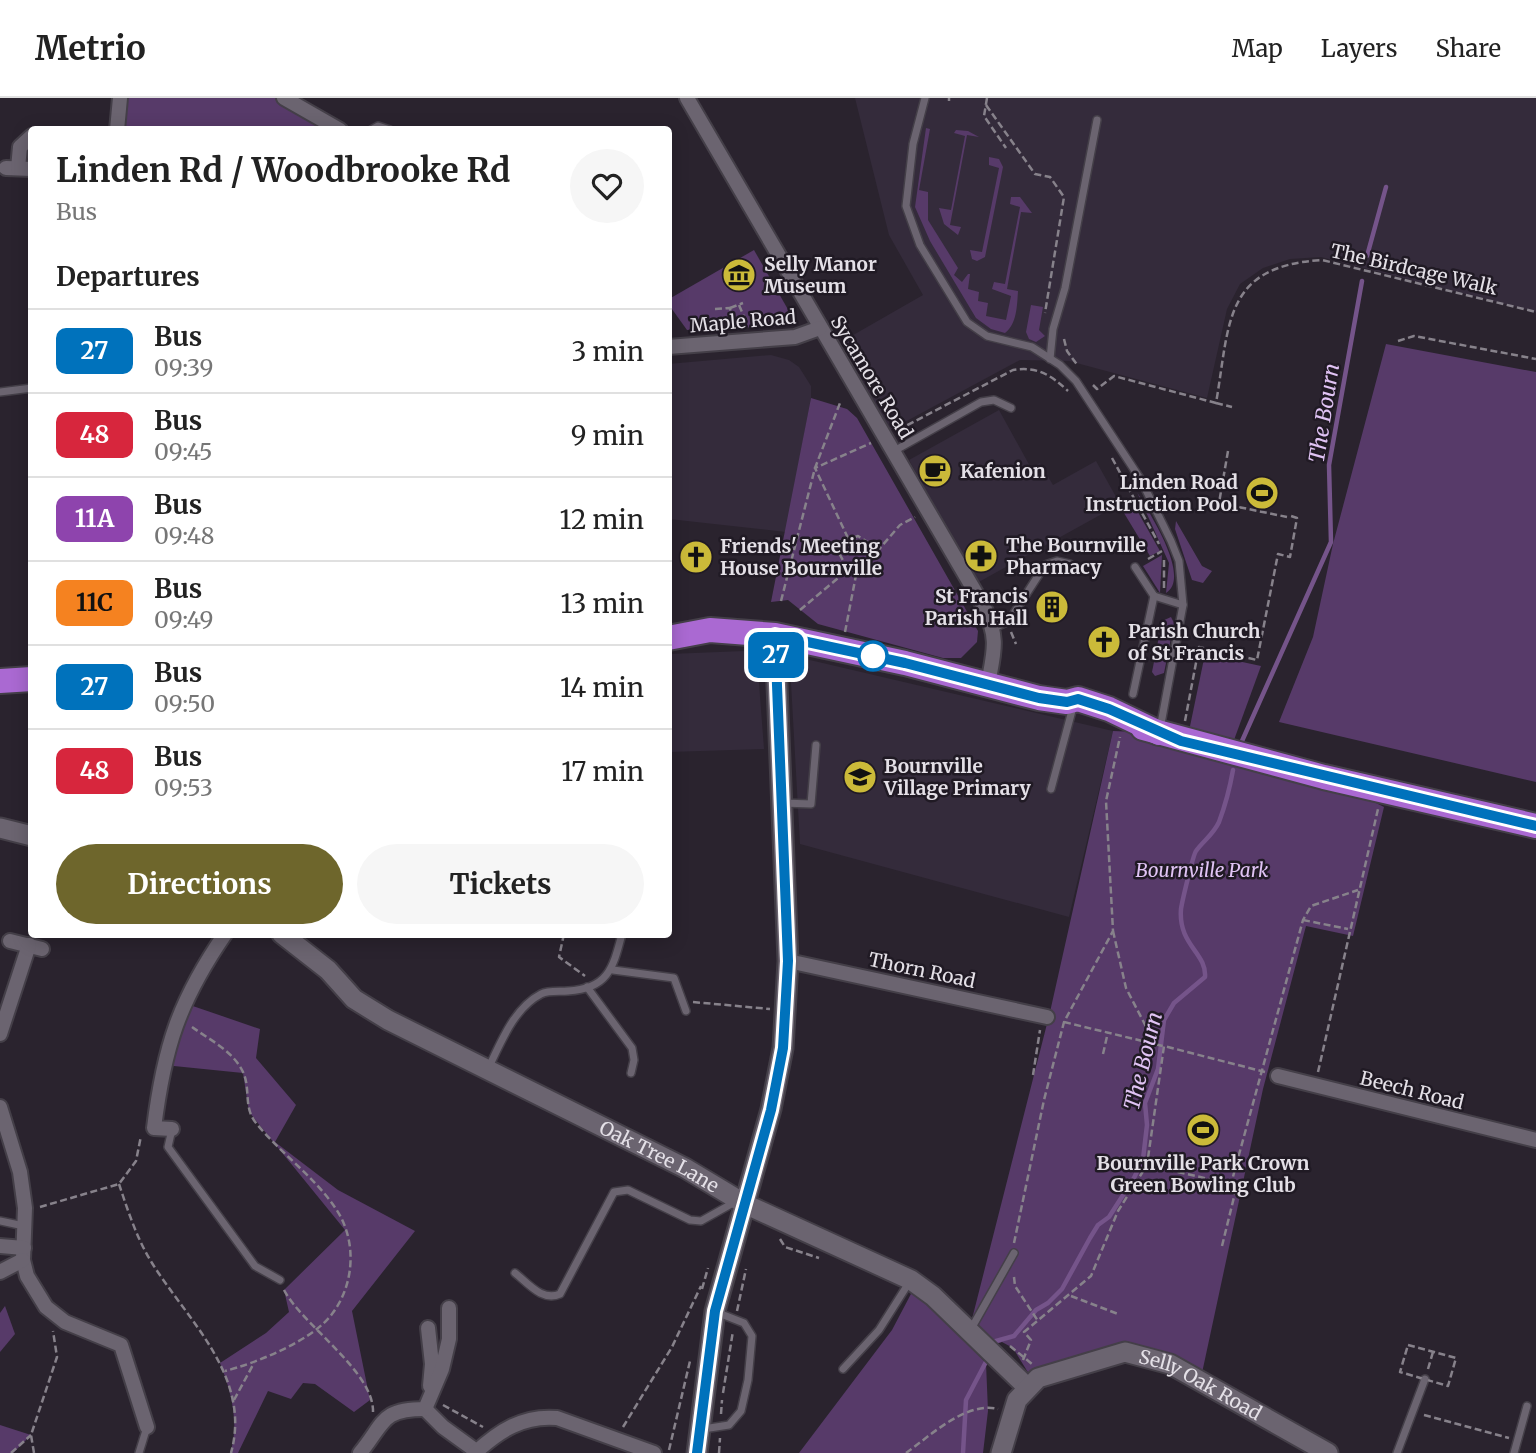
<!DOCTYPE html>
<html lang="en">
<head>
<meta charset="utf-8">
<style>
	body { margin:0; font-family:Merriweather,serif; background:#f6f6f6; color:#222; height:100vh; display:flex; flex-direction:column; font-size:26px; white-space:nowrap }
	* { box-sizing:border-box; margin:0 }
	p { font-size:23px; color:#767676 }
	.icon { flex:none; width:38px; height:38px; fill:none; stroke:currentColor; stroke-width:2; stroke-linecap:round; stroke-linejoin:round }
	.map { position:relative; flex:1; overflow:hidden }
	.sheet { position:absolute; left:28px; top:28px; width:644px; height:812px; display:flex; flex-direction:column; background:#fff; border-radius:7px; box-shadow:0 4px 18px #0003 }
	.sheet>* { flex:none }
	.badge { padding:0 14px; border-radius:10px; font-size:24px; line-height:46px }
	.map>.badge { position:absolute; translate:-50% -50%; box-shadow:0 0 0 4px #fff }
	h2 { padding:0 28px; font-size:26px; line-height:63px }
	.round { display:grid; place-items:center; flex:none; width:74px; height:74px; border-radius:37px; background:#f6f6f6 }
	.head { display:flex; align-items:center; justify-content:space-between; height:119px; padding:0 28px }
	h1 { font-size:33px; font-weight:700; line-height:52px }
	.action { display:flex; gap:14px; margin-top:auto; padding:14px 28px }
	.action a { flex:1; height:80px; border-radius:42px; background:#6e662c; color:#fff; font-size:28px; font-weight:700; line-height:80px; text-align:center }
	.action a+a { background:#f6f6f6; color:#222 }
	ul { padding:0; list-style:none }
	li { display:flex; align-items:center; gap:21px; height:84px; padding:0 28px; border-top:2px solid #e0e0e0 }
	li div { flex:1 }
	li b { display:block; font-size:26px }
	li em { font-style:normal }
	li .badge { min-width:77px; font-weight:700; text-align:center }
	header { display:flex; align-items:center; gap:42px; box-sizing:border-box; height:98px; padding:0 35px; background:#fff; border-bottom:2px solid #e0e0e0 }
	header strong { font-size:33px }
	nav { display:flex; gap:38px; margin-inline-start:auto; font-size:24px }
	.map>svg:first-child { display:block }
	.built { fill:#342b3b }
	.green { fill:#573a69 }
	.lines { fill:none; stroke-linecap:round; stroke-linejoin:round }
	.stream { stroke:#75548a; stroke-width:4.5 }
	.lane-casing { stroke:#443f48; stroke-width:10 }
	.street-casing { stroke:#443f48; stroke-width:18 }
	.secondary-casing { stroke:#443f48; stroke-width:23 }
	.highway-casing { stroke:#443f48; stroke-width:28 }
	.path { stroke:#87828b; stroke-width:2.5; stroke-dasharray:7 3.5; stroke-linecap:butt }
	.lane { stroke:#6b6470; stroke-width:7 }
	.street { stroke:#6b6470; stroke-width:14 }
	.secondary { stroke:#6b6470; stroke-width:19 }
	.highway { stroke:#aa69d2; stroke-width:24 }
	.line-casing { stroke:#fff; stroke-width:16 }
	.line { stroke:#0072bc; stroke-width:10 }
	.stop-dot { fill:#fff; stroke:#0072bc; stroke-width:3.5 }
	.labels { text-anchor:middle; dominant-baseline:central; stroke-width:5; stroke-linejoin:round; paint-order:stroke }
	.poi-label { font-size:19px; font-weight:bold; fill:#e4e0e7; stroke:#201a24; text-anchor:start }
	.street-label { font-size:19px; fill:#e4e0e7; stroke:#201a24 }
	.park-label { font-size:19px; font-style:italic; fill:#e1c4f5; stroke:#201a24 }
	.water-label { font-size:21px; font-style:italic; fill:#e0c3f4; stroke:#201a24 }
</style>
</head>
<body>
<header>
<strong>Metrio</strong>
<nav><a>Map</a><a>Layers</a><a>Share</a></nav>
</header>
<div class="map">
<svg width="1536" height="1355" viewBox="0 0 1536 1355">
	<rect width="100%" height="100%" fill="#2a232e"/>
	<g class="built">
		<polygon points="855,0 1536,0 1536,214 1321,159 1290,161 1263,170 1240,186 1227,211 1207,300 1069,263 1020,262 890,332 841,244 923,197 889,137"/>
		<polygon points="771,257 789,262 799,269 811,288 811,300 786,434 669,421 668,266"/>
		<polygon points="999,312 1031,370 1040,365 1053,387 1096,363 1120,406 977,485 909,362"/>
		<polygon points="744,553 757,559 764,651 669,654 669,556"/>
		<polygon points="797,559 1113,633 1069,819 800,746 790,567"/>
	</g>
	<g class="green">
		<polygon points="125,0 276,0 332,31 122,32"/>
		<path d="M926,30L930,31L919,92L928,94V122L958,170L954,177L962,184L968,176H970L968,191L979,194L978,203L988,205L986,218L1006,222L1011,198L992,191L994,184L1005,186L1020,109L1010,106L1011,99H1020L1032,115L1021,114L1007,191L1018,193C1017,208 1017,226 1005,235L991,231L976,220L930,143L915,109Z"/>
		<polygon points="956,32 968,33 979,39 967,37 950,127 961,129 958,137 944,126 939,110 951,112 965,38 954,35"/>
		<polygon points="989,59 999,61 1003,69 985,159 977,163 972,161 970,152 982,154 999,70 989,67"/>
		<polygon points="754,152 790,215 787,225 780,228 687,232 669,207 669,201"/>
		<polygon points="1031,207 1043,209 1039,232 1045,238 1036,244 1029,241 1026,234"/>
		<polygon points="1386,246 1536,274 1536,684 1279,624 1313,539 1333,446"/>
		<polygon points="811,300 847,311 857,320 978,533 977,544 961,560 943,560 818,526 788,502 771,504"/>
		<path d="M1137,394C1148,413 1192,479 1166,495L1169,465Z"/>
		<polygon points="1135,409 1160,453 1150,458 1124,415"/>
		<polygon points="1176,423 1202,468 1212,473 1203,485 1192,482 1175,431"/>
		<polygon points="1162,457 1160,495 1143,468"/>
		<polygon points="1171,519 1174,525 1164,575 1155,578 1152,574 1162,523"/>
		<polygon points="1205,556 1261,568 1234,642 1189,633"/>
		<polygon points="1113,633 1159,635 1324,679 1384,709 1353,838 1306,828 1263,991 1202,1275 1155,1252 1123,1246 1029,1276 1013,1250 1002,1244 990,1248 972,1221 1050,914"/>
		<path d="M184,905L260,931L256,960L296,1007L275,1044L338,1092L415,1133L352,1213L370,1302L354,1314L315,1286L303,1285L291,1301L268,1293L238,1355H230C240,1326 231,1293 220,1265L266,1235L289,1214L284,1192L345,1132L249,1014L243,975L164,967Z"/>
		<polygon points="912,1194 930,1207 986,1265 988,1313 983,1355 799,1355 892,1232"/>
		<polygon points="5,1208 15,1236 0,1254 0,1215"/>
		<polygon points="0,1327 31,1337 13,1355 0,1355"/>
	</g>
	<g class="lines">
		<g class="stream">
			<polyline points="1367,158 1386,89"/>
			<polyline points="1242,643 1331,444 1329,367 1362,183"/>
			<path d="M993,1249L996,1243L1014,1238L1036,1212L1048,1205L1062,1191L1090,1140L1098,1127L1109,1119L1134,1080L1143,1061L1147,1027L1145,1005L1158,971L1164,922L1174,905L1205,879C1207,855 1178,847 1181,811C1182,804 1193,757 1196,753C1203,743 1213,737 1219,724C1225,708 1230,689 1233,672"/>
			<polyline points="963,1355 966,1302 988,1260"/>
		</g>
		<defs>
			<g id="lane">
				<polyline points="925,0 913,46 906,108 920,147 967,224 987,238 1032,249 1060,267 1076,283 1141,382 1171,443 1179,463 1183,507 1160,631"/>
				<polyline points="371,32 378,28 390,32"/>
				<polyline points="1050,261 1053,231 1065,190 1097,22"/>
				<polyline points="0,294 32,290"/>
				<polyline points="894,353 981,304 994,302 1011,310"/>
				<polyline points="1135,469 1154,498 1183,507"/>
				<polyline points="994,530 1009,523 1045,467 1057,463 1070,466"/>
				<polyline points="1133,596 1154,498"/>
				<polyline points="1051,691 1073,609"/>
				<polyline points="783,705 811,706 816,647"/>
				<polyline points="613,872 674,880 686,913"/>
				<polyline points="587,889 632,950 634,962 631,975"/>
				<path d="M488,971C501,944 514,910 541,896C549,892 560,894 568,893C608,891 613,870 622,836"/>
				<polyline points="172,1031 168,1049 255,1168 280,1182"/>
				<polyline points="0,1123 24,1128"/>
				<path d="M515,1175C528,1185 542,1204 560,1196L614,1094L628,1092L690,1122L701,1123L735,1104"/>
				<polyline points="971,1231 1014,1155"/>
				<polyline points="843,1271 879,1232 910,1183"/>
				<polyline points="703,1331 729,1327 741,1313 748,1282 752,1238 744,1225 716,1214"/>
				<polyline points="139,1355 147,1329"/>
				<polyline points="1397,1355 1425,1281"/>
				<polyline points="1514,1355 1527,1308"/>
			</g>
			<g id="street">
				<polyline points="284,0 340,32"/>
				<path d="M687,0L984,509C999,541 994,553 988,586"/>
				<polyline points="117,32 120,0"/>
				<polyline points="6,70 32,71"/>
				<polyline points="18,70 20,49 32,38"/>
				<polyline points="668,249 795,239 820,230"/>
				<polyline points="10,843 42,851"/>
				<polyline points="788,863 1047,919"/>
				<polyline points="0,936 29,847"/>
				<polyline points="1278,978 1536,1042"/>
				<polyline points="0,1009 20,1074 25,1110 23,1162 27,1178 46,1209 65,1224 121,1247 147,1329"/>
				<path d="M172,1031L154,1030C164,949 179,903 225,836"/>
				<polyline points="0,1148 24,1150"/>
				<polyline points="0,1174 23,1162"/>
				<polyline points="428,1230 432,1266 430,1288"/>
				<polyline points="425,1311 443,1329 476,1353"/>
				<path d="M360,1355C385,1325 380,1311 425,1311L442,1271L449,1241V1210"/>
				<path d="M475,1355C499,1333 523,1317 557,1320L654,1355"/>
			</g>
			<g id="secondary">
				<polyline points="0,730 32,738"/>
				<path id="s1" d="M282,836L328,872L354,901L388,922L685,1070L745,1106L911,1182L933,1198L1028,1290"/>
				<polyline points="697,1355 715,1213 771,1011 783,950 788,863 775,537"/>
				<path id="s2" d="M1001,1355L1017,1302L1038,1280L1125,1254L1170,1266L1328,1355"/>
			</g>
			<g id="highway">
				<polyline points="668,540 710,532 775,537 905,565 1039,600 1067,604 1078,601 1109,611 1159,635"/>
				<polyline points="0,583 32,581"/>
				<polyline points="1143,630 1324,679 1536,728"/>
			</g>
		</defs>
		<use href="#lane" class="lane-casing"/>
		<use href="#street" class="street-casing"/>
		<use href="#secondary" class="secondary-casing"/>
		<use href="#highway" class="highway-casing"/>
		<g class="path">
			<polyline points="987,0 984,18 1006,50"/>
			<polyline points="949,3 949,0"/>
			<polyline points="986,7 1035,76 1050,79 1064,99 1045,215"/>
			<polyline points="739,207 745,221 757,217"/>
			<polyline points="730,210 743,205"/>
			<polyline points="715,211 730,210 733,229"/>
			<polyline points="1064,241 1067,253 1078,268"/>
			<polyline points="1398,243 1414,238 1536,261"/>
			<path d="M1093,287L1097,291L1114,278L1216,305C1230,225 1223,168 1322,162L1536,214"/>
			<polyline points="1216,305 1232,309"/>
			<path d="M898,332L1013,272C1037,268 1051,277 1068,293"/>
			<polyline points="1228,353 1219,405 1287,419"/>
			<polyline points="1112,360 1159,446"/>
			<polyline points="848,440 815,370 871,345"/>
			<polyline points="873,455 869,445 858,438 844,443 839,455 846,468 862,471 900,427 915,419"/>
			<polyline points="1148,461 1162,453"/>
			<polyline points="1164,490 1164,459"/>
			<polyline points="781,503 815,370 840,305"/>
			<polyline points="800,512 850,470"/>
			<polyline points="845,534 857,472"/>
			<polyline points="1011,534 1016,546"/>
			<polyline points="1185,623 1199,549 1257,562 1278,456 1290,459 1297,420 1288,417"/>
			<polyline points="1303,822 1348,831"/>
			<polyline points="1113,833 1126,890 1154,944"/>
			<polyline points="564,836 559,859 585,878"/>
			<polyline points="693,904 770,911"/>
			<polyline points="1064,924 1163,948"/>
			<path d="M192,929C210,942 233,953 243,974C251,991 243,1009 256,1025C280,1055 315,1079 336,1111C357,1142 355,1186 332,1216C312,1243 256,1265 225,1273"/>
			<polyline points="1103,956 1108,934"/>
			<polyline points="1318,974 1378,711"/>
			<polyline points="1033,977 1040,932"/>
			<polyline points="1147,1067 1231,1086"/>
			<path d="M119,1086C128,1113 137,1141 152,1165C189,1224 252,1279 231,1355"/>
			<polyline points="40,1109 119,1086 136,1063 141,1038"/>
			<polyline points="780,1141 785,1149 819,1160"/>
			<polyline points="1014,1145 1044,1002 1064,924 1113,833 1106,703 1120,639"/>
			<polyline points="1222,1148 1236,1091 1231,1086 1303,822 1311,808 1358,792"/>
			<polyline points="1014,1179 1015,1188 1038,1223"/>
			<polyline points="702,1191 708,1170"/>
			<path d="M284,1192C303,1228 374,1273 373,1314"/>
			<polyline points="1071,1198 1118,1216"/>
			<polyline points="737,1213 746,1171"/>
			<polygon points="1408,1247 1456,1260 1448,1288 1400,1274"/>
			<polyline points="1010,1248 1032,1266"/>
			<polyline points="1023,1262 1031,1242 1024,1234 1091,1178 1118,1113 1147,1067 1164,948 1265,974"/>
			<polyline points="1428,1271 1433,1254"/>
			<polyline points="723,1295 733,1233"/>
			<polyline points="234,1302 254,1265"/>
			<polyline points="443,1307 483,1329"/>
			<polyline points="721,1316 722,1302"/>
			<polyline points="1424,1317 1509,1340"/>
			<polyline points="623,1329 672,1249 701,1188"/>
			<polyline points="669,1352 690,1263"/>
			<polyline points="11,1355 31,1337"/>
			<polyline points="34,1355 31,1337 57,1259 53,1233"/>
			<polyline points="719,1355 720,1340"/>
			<path d="M906,1355C930,1338 966,1303 998,1311"/>
		</g>
		<use href="#lane" class="lane"/>
		<use href="#street" class="street"/>
		<use href="#secondary" class="secondary"/>
		<use href="#highway" class="highway"/>
	</g>
	<g class="lines">
		<defs>
			<polyline id="line" points="697,1355 715,1213 771,1012 783,950 788,863 775,537 905,565 1039,600 1067,604 1078,601 1109,611 1181,643 1536,728"/>
		</defs>
		<use href="#line" class="line-casing"/>
		<use href="#line" class="line"/>
	</g>
	<defs>
		<symbol id="museum-disc" viewBox="-11 -11 22 22"><circle r="9.5" fill="#cbba39" stroke="#201a24"/><path d="M0-6L6-3V-2H-6V-3ZM-5-1h2V3h-2ZM-1-1h2V3h-2ZM3-1h2V3H3ZM-6 4H6V6H-6Z" fill="#111"/></symbol>
		<symbol id="cafe-disc" viewBox="-11 -11 22 22"><circle r="9.5" fill="#cbba39" stroke="#201a24"/><path d="M-5.5-4.5H6V0H3Q3 3.5 0 3.5H-2.5Q-5.5 3.5-5.5 0ZM3-3.2v2h1.7v-2ZM-6 4.5H4V6H-6Z" fill="#111"/></symbol>
		<symbol id="stadium-disc" viewBox="-11 -11 22 22"><circle r="9.5" fill="#cbba39" stroke="#201a24"/><path d="M0-5a6.5 5 0 1 0 0 10a6.5 5 0 1 0 0-10ZM-3.5-1.8h7v3.6h-7Z" fill="#111"/></symbol>
		<symbol id="pharmacy-disc" viewBox="-11 -11 22 22"><circle r="9.5" fill="#cbba39" stroke="#201a24"/><path d="M-2-6h4v4h4v4h-4v4h-4v-4h-4v-4h4Z" fill="#111"/></symbol>
		<symbol id="church-disc" viewBox="-11 -11 22 22"><circle r="9.5" fill="#cbba39" stroke="#201a24"/><path d="M-1.2-6h2.4v3.5h3.3v2.4h-3.3V6h-2.4V-.1h-3.3v-2.4h3.3Z" fill="#111"/></symbol>
		<symbol id="building-disc" viewBox="-11 -11 22 22"><circle r="9.5" fill="#cbba39" stroke="#201a24"/><path d="M-4-6H4V6H1V3H-1V6H-4ZM-2.5-4.3h1.7v1.8h-1.7ZM.8-4.3h1.7v1.8H.8ZM-2.5-1h1.7V.8h-1.7ZM.8-1h1.7V.8H.8Z" fill="#111"/></symbol>
		<symbol id="school-disc" viewBox="-11 -11 22 22"><circle r="9.5" fill="#cbba39" stroke="#201a24"/><path d="M0-5L7-2L0 1L-7-2ZM-4 1L0 2.5L4 1V4Q0 6-4 4Z" fill="#111"/></symbol>
	</defs>
	<g fill-rule="evenodd">
		<use href="#museum-disc" x="720" y="158" width="38" height="38"/>
		<use href="#cafe-disc" x="916" y="354" width="38" height="38"/>
		<use href="#stadium-disc" x="1243" y="376" width="38" height="38"/>
		<use href="#pharmacy-disc" x="962" y="439" width="38" height="38"/>
		<use href="#church-disc" x="677" y="440" width="38" height="38"/>
		<use href="#building-disc" x="1033" y="490" width="38" height="38"/>
		<use href="#church-disc" x="1085" y="525" width="38" height="38"/>
		<use href="#school-disc" x="841" y="660" width="38" height="38"/>
		<use href="#stadium-disc" x="1184" y="1013" width="38" height="38"/>
	</g>
	<circle class="stop-dot" cx="873" cy="558" r="14"/>
	<g class="labels">
		<g class="poi-label">
			<text x="764" y="166">Selly Manor<tspan x="764" dy="22">Museum</tspan></text>
			<text x="960" y="373">Kafenion</text>
			<text x="1238" y="384" text-anchor="end">Linden Road<tspan x="1238" dy="22">Instruction Pool</tspan></text>
			<text x="1006" y="447">The Bournville<tspan x="1006" dy="22">Pharmacy</tspan></text>
			<text x="720" y="448">Friends' Meeting<tspan x="720" dy="22">House Bournville</tspan></text>
			<text x="1028" y="498" text-anchor="end">St Francis<tspan x="1028" dy="22">Parish Hall</tspan></text>
			<text x="1128" y="533">Parish Church<tspan x="1128" dy="22">of St Francis</tspan></text>
			<text x="884" y="668">Bournville<tspan x="884" dy="22">Village Primary</tspan></text>
			<text x="1203" y="1065" text-anchor="middle">Bournville Park Crown<tspan x="1203" dy="22">Green Bowling Club</tspan></text>
		</g>
		<g class="street-label">
			<text transform="translate(1414 171) rotate(13)">The Birdcage Walk</text>
			<text transform="translate(743 223) rotate(-5)">Maple Road</text>
			<text transform="translate(872 279) rotate(59)">Sycamore Road</text>
			<text transform="translate(922 872) rotate(12)">Thorn Road</text>
			<text transform="translate(1412 992) rotate(14)">Beech Road</text>
			<text stroke="none"><textPath href="#s1" startOffset="441">Oak Tree Lane</textPath></text>
			<text stroke="none"><textPath href="#s2" startOffset="259">Selly Oak Road</textPath></text>
		</g>
		<g class="park-label">
			<text x="1202" y="772">Bournville Park</text>
		</g>
		<g class="water-label">
			<text transform="translate(1324 315) rotate(-81)">The Bourn</text>
			<text transform="translate(1143 963) rotate(-76)">The Bourn</text>
		</g>
	</g>
</svg>
<b class="badge" style="left:776px;top:557px;background:#0072bc;color:#fff">27</b>
<section class="sheet">
<div class="head"><div><h1>Linden Rd / Woodbrooke Rd</h1><p>Bus</p></div><a class="round"><svg class="icon" aria-label="heart" viewBox="0 0 24 24"><path d="M12 20l-8-8c-3-5 5-10 8-4 3-6 11-1 8 4z"/></svg></a></div>
<h2>Departures</h2>
<ul>
<li><span class="badge" style="background:#0072bc;color:#fff">27</span><div><b>Bus</b><p>09:39</p></div><em>3 min</em></li>
<li><span class="badge" style="background:#d7263d;color:#fff">48</span><div><b>Bus</b><p>09:45</p></div><em>9 min</em></li>
<li><span class="badge" style="background:#8e44ad;color:#fff">11A</span><div><b>Bus</b><p>09:48</p></div><em>12 min</em></li>
<li><span class="badge" style="background:#f58220;color:#111">11C</span><div><b>Bus</b><p>09:49</p></div><em>13 min</em></li>
<li><span class="badge" style="background:#0072bc;color:#fff">27</span><div><b>Bus</b><p>09:50</p></div><em>14 min</em></li>
<li><span class="badge" style="background:#d7263d;color:#fff">48</span><div><b>Bus</b><p>09:53</p></div><em>17 min</em></li>
</ul>
<div class="action"><a>Directions</a><a>Tickets</a></div>
</section>
</div>
</body>
</html>
